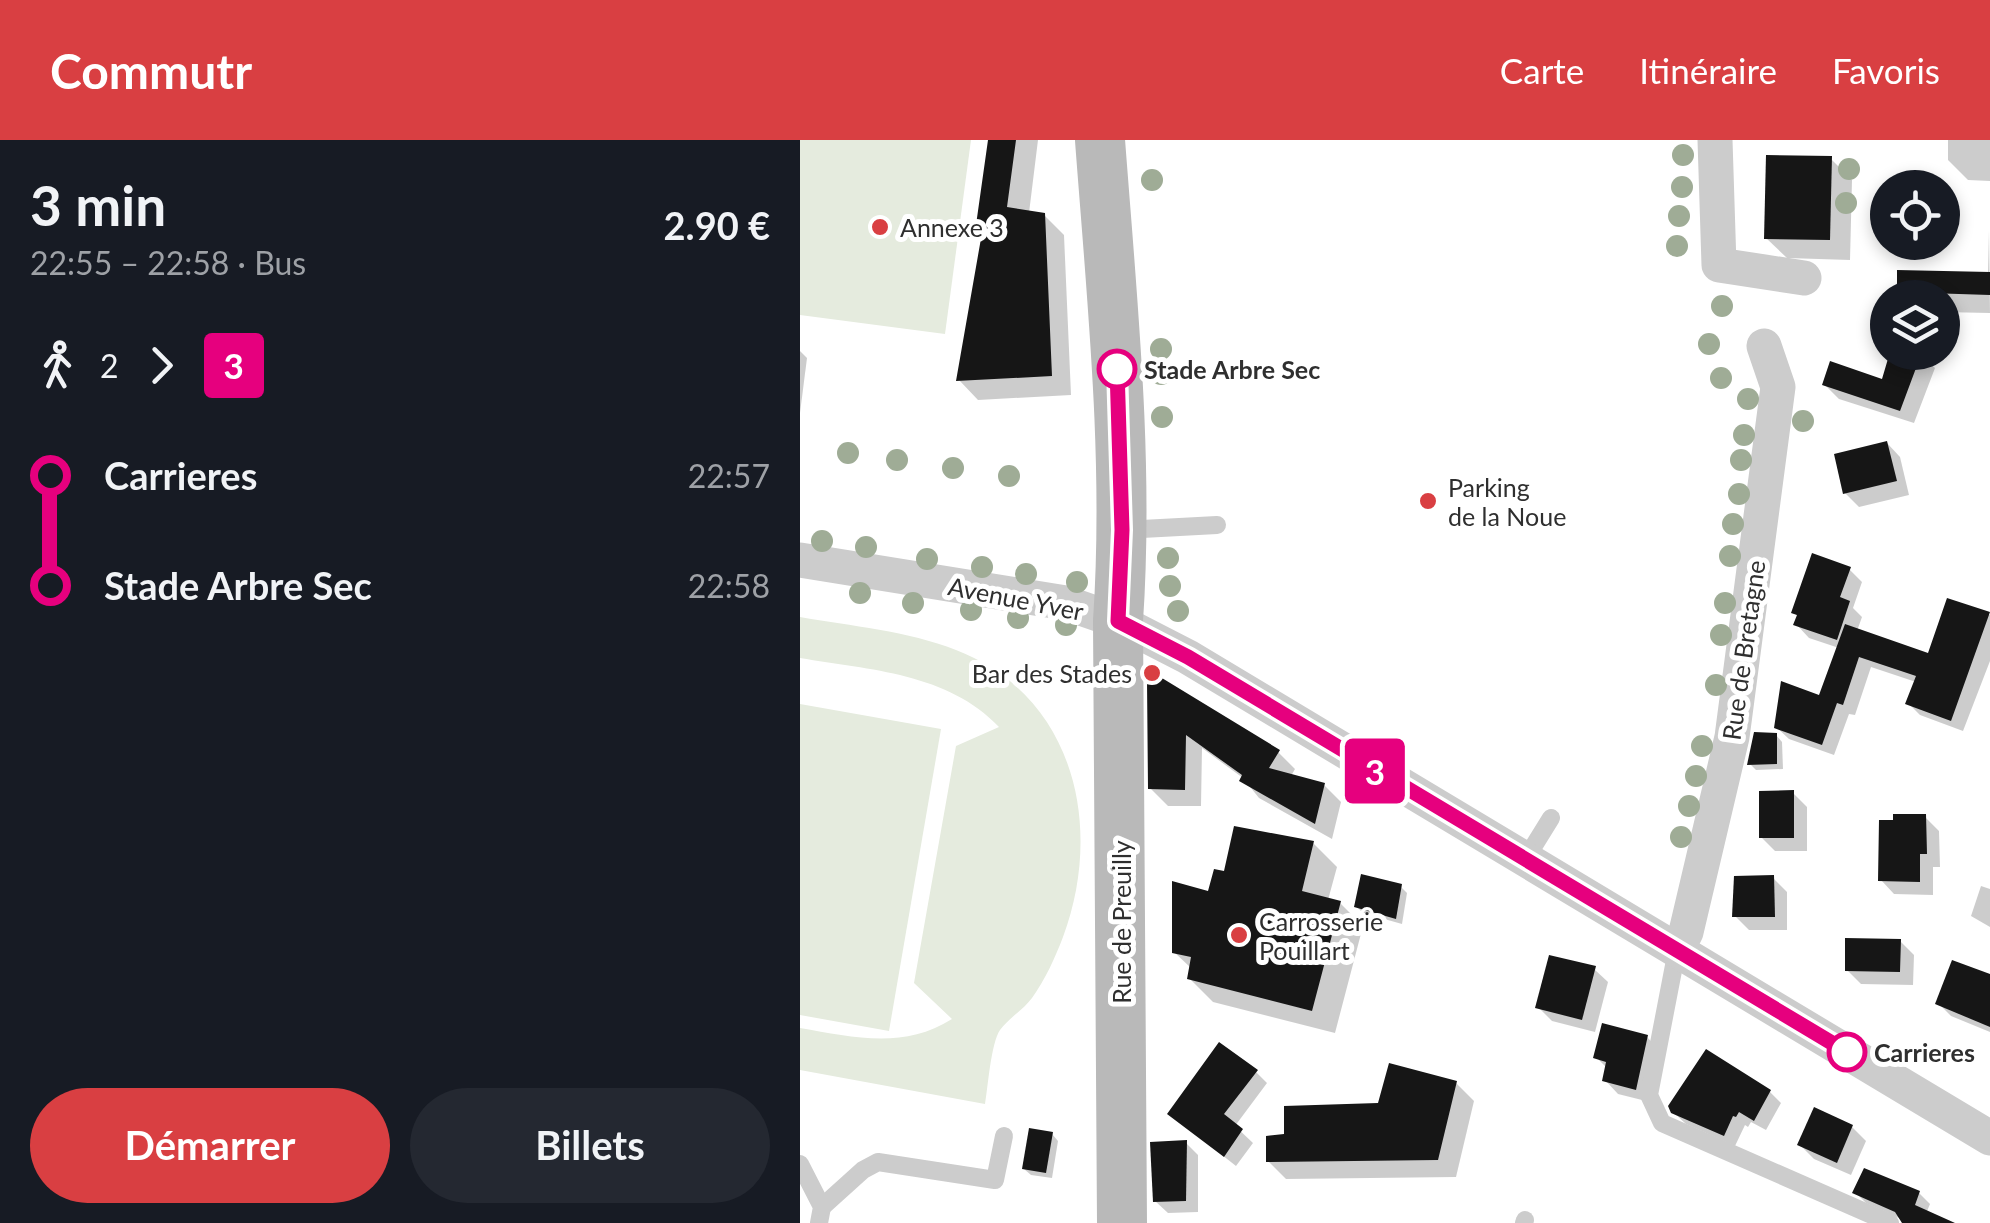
<!DOCTYPE html>
<html lang="fr">
<head>
<meta charset="utf-8">
<style>
	body { margin:0; font-family:Lato,sans-serif; background:#242831; color:#f1f3f6; height:100vh; display:flex; flex-direction:column; font-size:38px; white-space:nowrap }
	* { box-sizing:border-box; margin:0 }
	p { font-size:32px; color:#9ea1a6 }
	.icon { flex:none; width:55px; height:55px; fill:none; stroke:currentColor; stroke-width:2; stroke-linecap:round; stroke-linejoin:round }
	.map { position:relative; flex:1; overflow:hidden }
	.drawer { display:flex; flex-direction:column; background:#171b24; width:800px }
	.drawer>* { flex:none }
	.badge { padding:0 20px; border-radius:8px; font-size:35px; line-height:65px }
	.tools { position:absolute; left:1070px; top:30px; display:grid; gap:20px }
	.tools a { display:grid; place-items:center; width:90px; height:90px; border-radius:50%; background:#171b24; box-shadow:0 5px 15px #0003; font-size:50px }
	.map>.badge { position:absolute; translate:-50% -50%; box-shadow:0 0 0 5px #fff }
	.legs { display:flex; align-items:center; gap:15px; height:110px; padding:0 30px; font-size:32px }
	.legs p { margin-inline-start:auto }
	.head { display:flex; align-items:center; justify-content:space-between; height:170px; padding:0 30px }
	h1 { font-size:55px; font-weight:700; line-height:75px }
	.button { display:flex; gap:20px; margin-top:auto; padding:20px 30px }
	.button a { flex:1; height:115px; border-radius:60px; background:#d93f42; color:#fff; font-size:40px; font-weight:700; line-height:115px; text-align:center }
	.button a+a { background:#242831; color:#f1f3f6 }
	ul { padding:0 30px; list-style:none }
	li { display:flex; align-items:center; gap:35px; height:110px; font-size:38px }
	li i { display:grid; place-items:center; width:15px; height:100%; margin:0 12px; background:currentColor }
	li i::after { content:''; width:25px; height:25px; margin:-12px; border:8px solid; border-radius:50%; background:#171b24 }
	li p { margin-inline-start:auto }
	li:first-child i { background:linear-gradient(#0000 50%,currentColor 0) }
	li:last-child i { background:linear-gradient(currentColor 50%,#0000 0) }
	header { display:flex; align-items:center; gap:60px; box-sizing:border-box; height:140px; padding:0 50px; background:#d93f42; color:#fff }
	header strong { font-size:48px }
	nav { display:flex; gap:55px; margin-inline-start:auto; font-size:35px }
	main { display:flex; flex:1; min-height:0 }
	.map>svg:first-child { display:block }
	.green { fill:#e5ebde }
	.shadow { fill:#0003 }
	.building { fill:#161616 }
	.lines { fill:none; stroke-linecap:round; stroke-linejoin:round }
	.lane { stroke:#ccc; stroke-width:18 }
	.street { stroke:#ccc; stroke-width:35 }
	.secondary { stroke:#b9b9b9; stroke-width:50 }
	.tree { fill:#9fac96 }
	.line-1-casing { stroke:#fff; stroke-width:22 }
	.line-1 { stroke:#e6007e; stroke-width:15 }
	.poi-dot { fill:#d93f42; stroke:#fff; stroke-width:4 }
	.stop-1-dot { fill:#fff; stroke:#e6007e; stroke-width:5 }
	.labels { text-anchor:middle; dominant-baseline:central; stroke-width:10; stroke-linejoin:round; paint-order:stroke }
	.poi-label { font-size:25px; fill:#2f2f2f; stroke:#fff; text-anchor:start }
	.stop-label { font-size:25px; font-weight:bold; fill:#2f2f2f; stroke:#fff; text-anchor:start }
	.street-label { font-size:25px; fill:#2f2f2f; stroke:#fff }
</style>
</head>
<body>
<header>
<strong>Commutr</strong>
<nav><a>Carte</a><a>Itinéraire</a><a>Favoris</a></nav>
</header>
<main>
<section class="drawer">
<div class="head"><div><h1>3 min</h1><p>22:55 – 22:58 · Bus</p></div><b>2.90 €</b></div>
<div class="legs"><svg class="icon" aria-label="walk" viewBox="0 0 24 24"><circle cx="13" cy="4" r="2"/><path d="M13 8l-2 6 4 7M11 14l-3 7M7 12l3-4h3l4 4"/></svg>2<svg class="icon" aria-label="forward" viewBox="0 0 24 24"><path d="M9 5l7 7-7 7"/></svg><b class="badge" style="background:#e6007e;color:#fff">3</b></div>
<ul>
<li><i style="color:#e6007e"></i><b>Carrieres</b><p>22:57</p></li>
<li><i style="color:#e6007e"></i><b>Stade Arbre Sec</b><p>22:58</p></li>
</ul>
<div class="button"><a>Démarrer</a><a>Billets</a></div>
</section>
<div class="map">
<svg width="1190" height="1083" viewBox="0 0 1190 1083">
	<rect width="100%" height="100%" fill="#fff"/>
	<g class="green">
		<polygon points="0,0 171,0 145,194 0,175"/>
		<path d="M0,477C51,486 108,491 156,510C275,556 304,687 263,797C255,818 245,840 232,858C223,870 209,878 200,890C191,903 188,947 185,964L0,930V888C53,897 103,910 152,879L114,843L156,606L199,587C148,533 70,530 0,518Z"/>
		<polygon points="0,564 141,589 89,891 0,875"/>
	</g>
	<g class="shadow">
		<polygon points="190,0 238,0 229,73 244,75 264,95 271,255 178,260 159,240 185,91 179,85"/>
		<polygon points="1148,0 1190,0 1190,41 1168,40 1148,20"/>
		<polygon points="1031,19 1052,40 1050,120 987,118 966,98"/>
		<polygon points="1189,90 1190,173 1142,172 1142,158 1105,158 1099,151 1188,134"/>
		<polygon points="0,211 7,218 0,273"/>
		<polygon points="1121,214 1135,228 1114,283 1039,259 1025,245 1083,242"/>
		<polygon points="1087,303 1100,317 1109,355 1059,367 1045,353"/>
		<polygon points="1049,429 1062,442 1053,468 1062,477 1057,491 1129,516 1149,461 1190,475 1190,521 1163,591 1120,575 1108,563 1116,542 1071,527 1055,575 1049,574 1034,615 989,599 976,587 1021,558 1039,508 1009,498 996,484 998,477 994,472"/>
		<polygon points="350,542 478,612 495,629 491,636 524,645 541,662 532,699 459,658 443,638 402,608 401,666 368,666 350,648"/>
		<polygon points="976,595 982,602 983,629 956,630 950,624"/>
		<polygon points="993,653 1007,667 1007,711 975,711 961,697"/>
		<polygon points="1125,677 1139,691 1140,727 1133,727 1133,755 1094,754 1081,740"/>
		<polygon points="513,703 537,727 528,760 540,763 563,786 535,893 413,862 389,838 391,828 374,812 426,735"/>
		<polygon points="973,738 987,752 987,790 949,790 935,776"/>
		<polygon points="600,746 607,753 602,784 563,773 556,766"/>
		<polygon points="1181,746 1190,749 1190,787 1171,776"/>
		<polygon points="1100,801 1114,815 1113,845 1061,844 1047,830"/>
		<polygon points="794,829 808,842 795,892 752,881 738,867"/>
		<polygon points="1190,837 1190,892 1151,876 1138,863"/>
		<polygon points="847,897 860,911 850,962 818,954 805,940 807,928 796,917"/>
		<polygon points="456,932 467,943 435,986 453,1003 436,1026 370,974"/>
		<polygon points="656,943 674,961 656,1037 486,1039 468,1021 486,997"/>
		<polygon points="970,952 981,963 966,990 951,982 948,987 945,985 935,1006 886,984 873,972"/>
		<polygon points="1052,987 1066,1001 1051,1035 1014,1019 1000,1005"/>
		<polygon points="252,994 258,1001 252,1038 231,1035 224,1029"/>
		<polygon points="386,1003 398,1015 398,1072 368,1073 355,1061"/>
		<polygon points="1055,1052 1119,1053 1130,1064 1122,1083 1110,1083 1066,1063"/>
	</g>
	<g class="building">
		<polygon points="188,0 216,0 207,67 245,73 252,236 156,241 183,87 176,85"/>
		<polygon points="966,15 1032,16 1030,100 964,99"/>
		<polygon points="1097,130 1190,132 1190,155 1097,152"/>
		<polygon points="1090,212 1122,212 1100,271 1022,245 1030,221 1082,239"/>
		<polygon points="1087,301 1097,341 1043,354 1034,314"/>
		<polygon points="1012,413 1051,427 1040,457 1050,461 1037,500 993,485 997,475 991,473"/>
		<polygon points="1147,458 1190,472 1151,581 1105,564 1116,536 1059,517 1043,565 1037,563 1022,605 974,588 981,541 1019,555 1045,484 1128,513"/>
		<polygon points="357,535 480,610 469,628 525,643 515,684 439,641 442,635 386,595 385,650 348,649 347,541"/>
		<polygon points="954,592 977,593 977,624 947,625"/>
		<polygon points="994,650 994,698 959,698 959,651"/>
		<polygon points="1093,674 1126,674 1127,714 1120,714 1120,742 1078,741 1079,680 1093,680"/>
		<polygon points="434,686 514,701 502,751 541,761 512,871 387,839 391,817 372,813 372,741 408,751 414,729 424,731"/>
		<polygon points="561,734 602,744 596,779 554,767"/>
		<polygon points="974,735 975,777 932,777 934,736"/>
		<polygon points="1045,798 1101,799 1100,832 1045,831"/>
		<polygon points="749,815 796,826 782,880 735,868"/>
		<polygon points="1152,820 1190,834 1190,887 1135,864"/>
		<polygon points="802,883 848,895 836,950 802,941 806,922 793,918"/>
		<polygon points="419,902 458,930 424,974 443,989 424,1017 367,974"/>
		<polygon points="906,909 971,950 954,981 939,972 936,977 933,976 924,996 871,973 868,966"/>
		<polygon points="589,923 657,941 638,1020 466,1022 466,996 484,994 484,966 578,963"/>
		<polygon points="1014,967 1053,985 1037,1023 997,1005"/>
		<polygon points="229,988 253,992 246,1033 222,1029"/>
		<polygon points="387,1000 386,1061 353,1062 350,1002"/>
		<polygon points="1064,1028 1120,1051 1115,1065 1155,1083 1102,1083 1095,1072 1052,1053"/>
	</g>
	<g class="lines">
		<g class="lane">
			<polyline points="323,390 417,385"/>
			<polyline points="725,720 751,678"/>
			<polyline points="877,810 849,955 862,983 1090,1083"/>
			<polyline points="0,1024 22,1067 19,1083"/>
			<polyline points="22,1067 63,1030 78,1022 195,1040 204,996"/>
			<polyline points="724,1083 725,1080"/>
		</g>
		<g class="street">
			<polyline points="915,0 919,125 1004,138"/>
			<polyline points="0,420 266,463 318,481 388,517 1190,998"/>
			<polyline points="877,810 886,792 932,597 978,247 964,206"/>
		</g>
		<path class="secondary" d="M300,0C312,160 329,321 318,481L322,1083"/>
	</g>
	<g class="tree">
		<circle cx="883" cy="15" r="11"/>
		<circle cx="1049" cy="29" r="11"/>
		<circle cx="352" cy="40" r="11"/>
		<circle cx="882" cy="47" r="11"/>
		<circle cx="1046" cy="63" r="11"/>
		<circle cx="879" cy="76" r="11"/>
		<circle cx="877" cy="106" r="11"/>
		<circle cx="922" cy="166" r="11"/>
		<circle cx="909" cy="204" r="11"/>
		<circle cx="361" cy="209" r="11"/>
		<circle cx="361" cy="234" r="11"/>
		<circle cx="921" cy="238" r="11"/>
		<circle cx="948" cy="259" r="11"/>
		<circle cx="362" cy="277" r="11"/>
		<circle cx="1003" cy="281" r="11"/>
		<circle cx="944" cy="295" r="11"/>
		<circle cx="48" cy="313" r="11"/>
		<circle cx="97" cy="320" r="11"/>
		<circle cx="941" cy="320" r="11"/>
		<circle cx="153" cy="328" r="11"/>
		<circle cx="209" cy="336" r="11"/>
		<circle cx="939" cy="354" r="11"/>
		<circle cx="933" cy="384" r="11"/>
		<circle cx="22" cy="401" r="11"/>
		<circle cx="66" cy="407" r="11"/>
		<circle cx="930" cy="416" r="11"/>
		<circle cx="368" cy="418" r="11"/>
		<circle cx="127" cy="419" r="11"/>
		<circle cx="182" cy="427" r="11"/>
		<circle cx="226" cy="434" r="11"/>
		<circle cx="277" cy="442" r="11"/>
		<circle cx="370" cy="446" r="11"/>
		<circle cx="60" cy="453" r="11"/>
		<circle cx="113" cy="463" r="11"/>
		<circle cx="925" cy="463" r="11"/>
		<circle cx="171" cy="470" r="11"/>
		<circle cx="378" cy="471" r="11"/>
		<circle cx="218" cy="478" r="11"/>
		<circle cx="266" cy="485" r="11"/>
		<circle cx="921" cy="495" r="11"/>
		<circle cx="916" cy="545" r="11"/>
		<circle cx="902" cy="606" r="11"/>
		<circle cx="896" cy="636" r="11"/>
		<circle cx="889" cy="666" r="11"/>
		<circle cx="881" cy="697" r="11"/>
	</g>
	<g class="lines">
		<defs>
			<polyline id="line-1" points="317,229 322,390 318,481 388,517 1047,912"/>
		</defs>
		<use href="#line-1" class="line-1-casing"/>
		<use href="#line-1" class="line-1"/>
	</g>
	<g class="poi-dot">
		<circle cx="80" cy="87" r="10"/>
		<circle cx="628" cy="361" r="10"/>
		<circle cx="352" cy="533" r="10"/>
		<circle cx="439" cy="795" r="10"/>
	</g>
	<g class="stop-1-dot">
		<circle cx="317" cy="229" r="18"/>
		<circle cx="1047" cy="912" r="18"/>
	</g>
	<g class="labels">
		<g class="poi-label">
			<text x="100" y="87">Annexe 3</text>
			<text x="648" y="347">Parking<tspan x="648" dy="29">de la Noue</tspan></text>
			<text x="332" y="533" text-anchor="end">Bar des Stades</text>
			<text x="459" y="781">Carrosserie<tspan x="459" dy="29">Pouillart</tspan></text>
		</g>
		<g class="stop-label">
			<text x="344" y="229">Stade Arbre Sec</text>
			<text x="1074" y="912">Carrieres</text>
		</g>
		<g class="street-label">
			<text transform="translate(216 458) rotate(11)">Avenue Yver</text>
			<text transform="translate(943 510) rotate(-82)">Rue de Bretagne</text>
			<text transform="translate(321 782) rotate(-90)">Rue de Preuilly</text>
		</g>
	</g>
</svg>
<div class="tools">
<a><svg class="icon" aria-label="locate" viewBox="0 0 24 24"><circle cx="12" cy="12" r="6"/><path d="M12 2v4M12 18v4M2 12h4M18 12h4"/></svg></a>
<a><svg class="icon" aria-label="layers" viewBox="0 0 24 24"><path d="M12 4l9 5-9 5-9-5zM3 14l9 5 9-5"/></svg></a>
</div>
<b class="badge" style="left:575px;top:631px;background:#e6007e;color:#fff">3</b>
</div>
</main>
</body>
</html>
